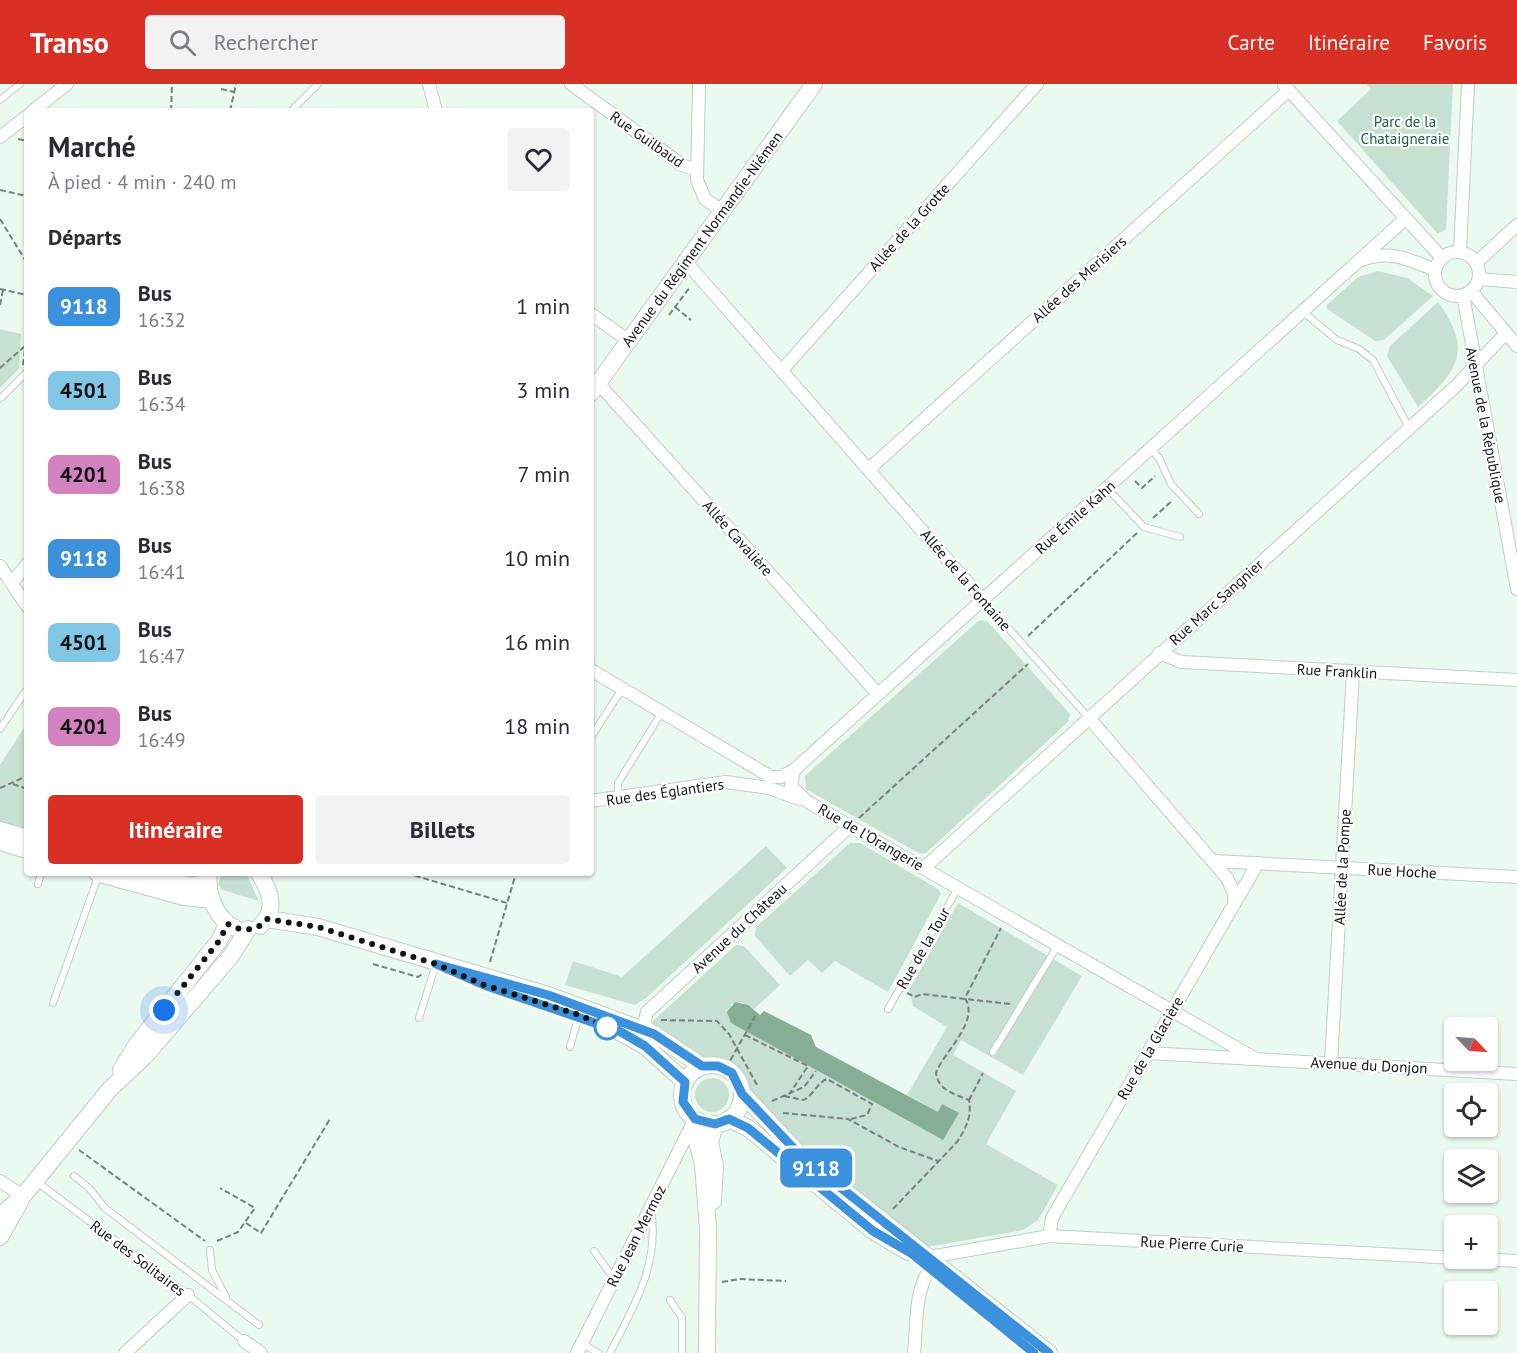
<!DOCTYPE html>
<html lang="fr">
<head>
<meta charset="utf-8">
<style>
	body { margin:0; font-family:"PT Sans",sans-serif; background:#f2f2f3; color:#2b2b33; height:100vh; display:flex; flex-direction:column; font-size:22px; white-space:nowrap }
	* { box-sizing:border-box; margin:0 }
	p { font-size:20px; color:#7c7c81 }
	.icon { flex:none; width:33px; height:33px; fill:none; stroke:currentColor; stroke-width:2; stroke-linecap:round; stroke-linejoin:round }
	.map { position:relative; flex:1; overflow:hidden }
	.sheet { position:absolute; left:24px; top:24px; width:570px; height:768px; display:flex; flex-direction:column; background:#fff; border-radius:6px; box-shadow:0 2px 4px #0004 }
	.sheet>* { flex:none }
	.badge { padding:0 12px; border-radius:9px; font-size:21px; line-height:39px }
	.needle { width:39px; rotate:115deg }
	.controls { position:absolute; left:1444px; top:933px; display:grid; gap:12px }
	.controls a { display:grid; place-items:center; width:54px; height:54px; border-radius:6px; background:#fff; box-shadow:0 2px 4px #0004; font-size:30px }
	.you { position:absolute; width:30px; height:30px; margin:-15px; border:4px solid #fff; border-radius:50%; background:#1a73e8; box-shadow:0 0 0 9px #1a73e833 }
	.map>.badge { position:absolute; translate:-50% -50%; box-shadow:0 0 0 3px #fff }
	h2 { padding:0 24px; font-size:22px; line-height:54px }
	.round { display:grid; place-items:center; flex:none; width:63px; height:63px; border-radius:6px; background:#f2f2f3 }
	.summary { display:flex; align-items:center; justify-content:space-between; height:102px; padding:0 24px }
	h1 { font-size:28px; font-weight:700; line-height:45px }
	.action { display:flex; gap:12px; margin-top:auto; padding:12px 24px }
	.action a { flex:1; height:69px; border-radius:6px; background:#d93025; color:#fff; font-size:24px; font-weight:700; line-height:69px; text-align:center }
	.action a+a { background:#f2f2f3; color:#2b2b33 }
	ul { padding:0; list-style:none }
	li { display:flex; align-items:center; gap:18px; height:84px; padding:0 24px }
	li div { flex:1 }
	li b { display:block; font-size:22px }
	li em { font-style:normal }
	li .badge { min-width:66px; font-weight:700; text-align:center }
	header { display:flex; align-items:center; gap:36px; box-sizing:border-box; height:84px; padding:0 30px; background:#d93025; color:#fff }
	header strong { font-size:28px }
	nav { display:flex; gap:33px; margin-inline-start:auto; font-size:21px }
	.search { width:420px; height:54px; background:#f2f2f3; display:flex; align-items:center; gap:15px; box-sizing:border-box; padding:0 21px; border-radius:6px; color:#7c7c81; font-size:22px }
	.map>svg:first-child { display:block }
	.green { fill:#c6e1d1 }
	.water { fill:#86ae97 }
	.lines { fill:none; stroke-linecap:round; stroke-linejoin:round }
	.lane-casing { stroke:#c0cec5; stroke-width:8 }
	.street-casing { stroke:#c0cec5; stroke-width:14 }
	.secondary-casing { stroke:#c0cec5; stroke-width:18 }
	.path { stroke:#78827c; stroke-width:2; stroke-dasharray:6 3; stroke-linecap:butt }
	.lane { stroke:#fff; stroke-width:6 }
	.street { stroke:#fff; stroke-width:12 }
	.secondary { stroke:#fff; stroke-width:16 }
	.line-casing { stroke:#fff; stroke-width:14 }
	.line { stroke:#3c91dc; stroke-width:9 }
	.walk { stroke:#111613; stroke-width:6; stroke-dasharray:0 10.8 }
	.stop-dot { fill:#fff; stroke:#3c91dc; stroke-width:3 }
	.labels { text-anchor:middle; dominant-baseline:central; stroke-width:4.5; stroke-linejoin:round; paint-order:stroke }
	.park-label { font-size:15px; fill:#1f6042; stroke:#fff }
	.street-label { font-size:15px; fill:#111613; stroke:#fff }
</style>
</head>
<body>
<header>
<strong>Transo</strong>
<div class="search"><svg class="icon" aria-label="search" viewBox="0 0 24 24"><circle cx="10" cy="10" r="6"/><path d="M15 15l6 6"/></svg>Rechercher</div>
<nav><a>Carte</a><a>Itinéraire</a><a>Favoris</a></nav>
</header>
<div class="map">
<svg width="1517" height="1269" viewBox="0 0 1517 1269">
	<rect width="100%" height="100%" fill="#ebfaf1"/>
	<g class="green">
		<polygon points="1366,0 1453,0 1446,145 1438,150 1337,37 1371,5"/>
		<polygon points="1378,187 1407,194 1433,212 1384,256 1375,257 1327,225 1327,221 1358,193"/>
		<path d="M1438,218C1474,268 1457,287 1418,323L1387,272L1390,262Z"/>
		<polygon points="0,245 21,250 19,285 0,304"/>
		<polygon points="982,536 987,537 1070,630 1068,638 926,769 920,770 806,705 805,692 977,538"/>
		<polygon points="27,639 27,745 0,737 0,681"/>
		<polygon points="850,759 860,759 938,805 941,810 888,908 835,877 822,889 808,876 790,892 755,852 756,843"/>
		<polygon points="766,762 787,784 646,914 635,921 565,901 573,877 622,893"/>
		<polygon points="222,789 246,789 259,817 222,806 218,800"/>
		<polygon points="958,819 1082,892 1023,991 961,956 953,971 1016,1007 986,1060 1058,1101 1038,1136 1023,1146 927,1163 794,1058 749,1007 737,984 720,975 695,973 653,945 653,937 736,861 744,862 780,901 753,926 741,918 731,920 731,938 943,1055 958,1029 938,1028 907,1011 947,943 913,922 909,906"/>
		<circle cx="712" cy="1011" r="17"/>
	</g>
	<polygon class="water" points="735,918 748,921 760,931 764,927 811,951 816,963 938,1028 942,1020 959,1029 943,1056 731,939 727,928"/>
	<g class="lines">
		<defs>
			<g id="lane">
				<polyline points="0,16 20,0"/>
				<polyline points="291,27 318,0"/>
				<polyline points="1303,228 1337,256 1359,265 1373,276 1409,344"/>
				<polyline points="0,315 27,288"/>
				<polyline points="1151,365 1159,374 1171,400 1199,430"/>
				<polyline points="1107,404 1144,443 1180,453"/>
				<polyline points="983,516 1089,634"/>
				<polyline points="0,645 25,608 27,610"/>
				<polyline points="591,653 622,605"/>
				<polyline points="618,714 618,699 662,628"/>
				<polyline points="38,800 41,789"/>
				<polyline points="53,919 99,790"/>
				<polyline points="888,925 958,804"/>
				<polyline points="419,934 436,880"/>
				<polyline points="570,963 579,931"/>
				<polyline points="993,968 1058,861"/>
				<polyline points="74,1092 89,1104 105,1124 259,1241"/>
				<polyline points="37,1098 188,1211 239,1253"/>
				<polyline points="210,1166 212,1186 226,1213"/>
				<polyline points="594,1167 614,1195"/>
				<polyline points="670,1216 682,1234 682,1269"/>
				<polyline points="582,1260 599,1269"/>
				<path d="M610,1269C634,1222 660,1180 651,1125"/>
			</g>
			<g id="street">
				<polyline points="429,0 436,27"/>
				<polyline points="571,0 682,81 696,86"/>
				<polyline points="699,0 697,96 705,115 722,127"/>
				<polyline points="1284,1 1442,174"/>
				<polyline points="33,27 67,0"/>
				<polyline points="0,53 27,32"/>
				<circle cx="1457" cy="190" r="22"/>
				<polyline points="1460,168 1468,0"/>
				<path d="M1362,176C1389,165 1410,176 1435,186"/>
				<polyline points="686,178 983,516"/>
				<polyline points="1476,179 1517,141"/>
				<polyline points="1479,195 1517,198"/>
				<polyline points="1471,207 1517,262"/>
				<polyline points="1463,211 1517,505"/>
				<polyline points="591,230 629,257"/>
				<polyline points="782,286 1037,0"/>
				<polyline points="598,299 878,610"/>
				<polyline points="869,385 1289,6"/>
				<polyline points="0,482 27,522"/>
				<polyline points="12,499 27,480"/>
				<polyline points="1159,569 1182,578 1517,596"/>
				<polyline points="591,586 771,693 781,693 794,686 1405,135"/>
				<polyline points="1089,634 1227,794 1234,809 1234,820"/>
				<polyline points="794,686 791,702 808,718 1256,975"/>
				<polyline points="591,717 726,698 769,704 799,715"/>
				<polyline points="1214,777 1517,793"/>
				<polyline points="924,784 1456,302 1506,249"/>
				<polyline points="653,949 644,940 647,928 850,742"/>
				<polyline points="1148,969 1517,990"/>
				<polyline points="1331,979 1353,588"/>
				<polyline points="0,1097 23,1112"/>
				<polyline points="1049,1152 1052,1134 1258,779"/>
				<polyline points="930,1173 1049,1152 1455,1174"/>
				<polyline points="1461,1174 1517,1177"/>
				<polyline points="244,1257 261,1269"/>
				<polyline points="125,1269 188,1211"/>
				<polyline points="577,1269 695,1035"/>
				<path d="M914,1269C917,1242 914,1208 930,1185"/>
			</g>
			<g id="secondary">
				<polyline points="591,309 814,0"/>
				<polyline points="0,746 27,754"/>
				<polyline points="0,758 27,766"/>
				<polyline points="97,789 184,813 212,816"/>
				<polyline points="143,789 190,802 208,799"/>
				<path d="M209,789C206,810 216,835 235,844"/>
				<path d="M259,789C270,807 278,826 260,842"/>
				<polyline points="267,835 318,843 548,911 654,950 702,982"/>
				<polyline points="614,945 645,962 685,998"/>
				<circle cx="712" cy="1011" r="30"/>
				<polyline points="121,986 137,960 219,857 227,840"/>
				<polyline points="742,1009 802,1073 1049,1269"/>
				<polyline points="729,1035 748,1044 873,1147 908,1168"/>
				<polyline points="699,1037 696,1053 703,1081 708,1144 707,1269"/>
				<polyline points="713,1117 715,1082 710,1058 715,1040"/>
				<polyline points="0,1132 23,1112 110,1005 146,971 231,872 248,845"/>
				<polyline points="0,1153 20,1118"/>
			</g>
		</defs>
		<use href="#lane" class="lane-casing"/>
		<use href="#street" class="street-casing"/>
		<use href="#secondary" class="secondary-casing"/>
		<g class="path">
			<polyline points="221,5 234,8"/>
			<polyline points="171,27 172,0"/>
			<polyline points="230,27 236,0"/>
			<polyline points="18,55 27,57"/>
			<polyline points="0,106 27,112"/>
			<polyline points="0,135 27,179"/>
			<polyline points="0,205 27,211"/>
			<polyline points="0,221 3,206"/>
			<polyline points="675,223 691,236"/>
			<polyline points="669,231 690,203"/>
			<polyline points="23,281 27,251"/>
			<polyline points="0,284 25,262"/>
			<polyline points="1135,397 1142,404 1155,392"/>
			<polyline points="1153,434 1173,416"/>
			<polyline points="1028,552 1138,448"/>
			<polyline points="13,700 27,705"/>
			<polyline points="0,704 27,692"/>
			<polyline points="859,734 1028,580"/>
			<polyline points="406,789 507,819"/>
			<polyline points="490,878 516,789"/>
			<polyline points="373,880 418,893 422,890"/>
			<polyline points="907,909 915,913 922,910 1010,920"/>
			<polyline points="661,936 717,937 729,950 757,1001"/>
			<polyline points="745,951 808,982 790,1009"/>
			<polyline points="726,984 757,929"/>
			<path d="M784,1012L804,1016C813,1011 819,997 827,995L872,1020L867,1031L851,1035"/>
			<polyline points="969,1016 983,989"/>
			<polyline points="772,1017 804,1003 816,987"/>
			<polyline points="783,1029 848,1035 899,1063 938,1077"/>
			<polyline points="79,1066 205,1157"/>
			<path d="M893,1125L957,1058C966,1044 972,1033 969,1016C954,1010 938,1006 936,989C944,967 980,938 965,914L1001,844"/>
			<polyline points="246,1139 261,1149 330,1035"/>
			<polyline points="217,1157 238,1148 255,1124 220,1104"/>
			<polyline points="722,1198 739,1195 786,1197"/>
		</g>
		<use href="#lane" class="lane"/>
		<use href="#street" class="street"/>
		<use href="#secondary" class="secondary"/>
	</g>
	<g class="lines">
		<defs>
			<polyline id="line" points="1034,1269 911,1169 873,1147 748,1044 729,1035 715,1040 695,1035 683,1018 685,998 645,962 621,948 484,901 436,880 548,911 654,950 702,982 718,982 732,989 742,1010 802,1073 1049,1269"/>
		</defs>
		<use href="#line" class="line-casing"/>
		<use href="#line" class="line"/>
		<path class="walk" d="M164,926L219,857L228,840C242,848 257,848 267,835L318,843L436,880L484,901L579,931L607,943"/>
	</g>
	<circle class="stop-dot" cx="607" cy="943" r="12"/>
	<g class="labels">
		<g class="park-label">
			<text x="1405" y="37">Parc de la<tspan x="1405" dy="17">Chataigneraie</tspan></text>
		</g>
		<g class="street-label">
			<text transform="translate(647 55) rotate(35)">Rue Guilbaud</text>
			<text transform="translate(909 143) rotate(-48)">Allée de la Grotte</text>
			<text transform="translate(702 155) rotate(-54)">Avenue du Régiment Normandie-Niémen</text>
			<text transform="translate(1079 195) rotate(-42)">Allée des Merisiers</text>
			<text transform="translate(1486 341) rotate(79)">Avenue de la République</text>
			<text transform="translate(1075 433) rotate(-42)">Rue Émile Kahn</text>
			<text transform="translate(738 454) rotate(48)">Allée Cavalière</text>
			<text transform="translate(966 496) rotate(49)">Allée de la Fontaine</text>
			<text transform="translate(1216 518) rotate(-42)">Rue Marc Sangnier</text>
			<text transform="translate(1337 587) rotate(3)">Rue Franklin</text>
			<text transform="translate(665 708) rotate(-8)">Rue des Églantiers</text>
			<text transform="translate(871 753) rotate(30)">Rue de l'Orangerie</text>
			<text transform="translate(1342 783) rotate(-87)">Allée de la Pompe</text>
			<text transform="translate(1402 787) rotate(3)">Rue Hoche</text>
			<text transform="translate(739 844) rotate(-43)">Avenue du Château</text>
			<text transform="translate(923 864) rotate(-60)">Rue de la Tour</text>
			<text transform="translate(1150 964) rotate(-60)">Rue de la Glacière</text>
			<text transform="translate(1369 981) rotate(3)">Avenue du Donjon</text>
			<text transform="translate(636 1152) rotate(-63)">Rue Jean Mermoz</text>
			<text transform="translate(1192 1160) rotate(3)">Rue Pierre Curie</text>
			<text transform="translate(138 1174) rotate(37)">Rue des Solitaires</text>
		</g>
	</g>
</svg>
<div class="controls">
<a><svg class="needle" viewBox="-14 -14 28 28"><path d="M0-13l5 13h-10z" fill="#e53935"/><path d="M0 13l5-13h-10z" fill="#7c7c81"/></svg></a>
<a><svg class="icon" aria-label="locate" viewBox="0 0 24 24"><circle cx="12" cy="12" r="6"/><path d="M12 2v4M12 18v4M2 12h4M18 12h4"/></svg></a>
<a><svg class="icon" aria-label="layers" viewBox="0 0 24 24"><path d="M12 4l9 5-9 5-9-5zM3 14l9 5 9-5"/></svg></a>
<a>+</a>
<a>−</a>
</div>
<div class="you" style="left:164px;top:926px"></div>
<b class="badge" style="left:816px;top:1084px;background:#3c91dc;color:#fff">9118</b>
<section class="sheet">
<div class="summary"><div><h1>Marché</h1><p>À pied · 4 min · 240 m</p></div><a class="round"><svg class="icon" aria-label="heart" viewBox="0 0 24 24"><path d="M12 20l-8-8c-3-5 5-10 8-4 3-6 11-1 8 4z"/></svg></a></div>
<h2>Départs</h2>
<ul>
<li><span class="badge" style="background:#3c91dc;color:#fff">9118</span><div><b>Bus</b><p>16:32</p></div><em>1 min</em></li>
<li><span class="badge" style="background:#82c8e6;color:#111">4501</span><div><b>Bus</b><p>16:34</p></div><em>3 min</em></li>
<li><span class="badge" style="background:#d282be;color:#111">4201</span><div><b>Bus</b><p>16:38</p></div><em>7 min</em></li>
<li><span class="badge" style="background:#3c91dc;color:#fff">9118</span><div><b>Bus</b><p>16:41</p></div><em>10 min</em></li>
<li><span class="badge" style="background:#82c8e6;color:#111">4501</span><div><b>Bus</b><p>16:47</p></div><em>16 min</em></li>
<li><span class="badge" style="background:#d282be;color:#111">4201</span><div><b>Bus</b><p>16:49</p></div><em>18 min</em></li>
</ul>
<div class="action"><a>Itinéraire</a><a>Billets</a></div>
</section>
</div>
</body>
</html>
